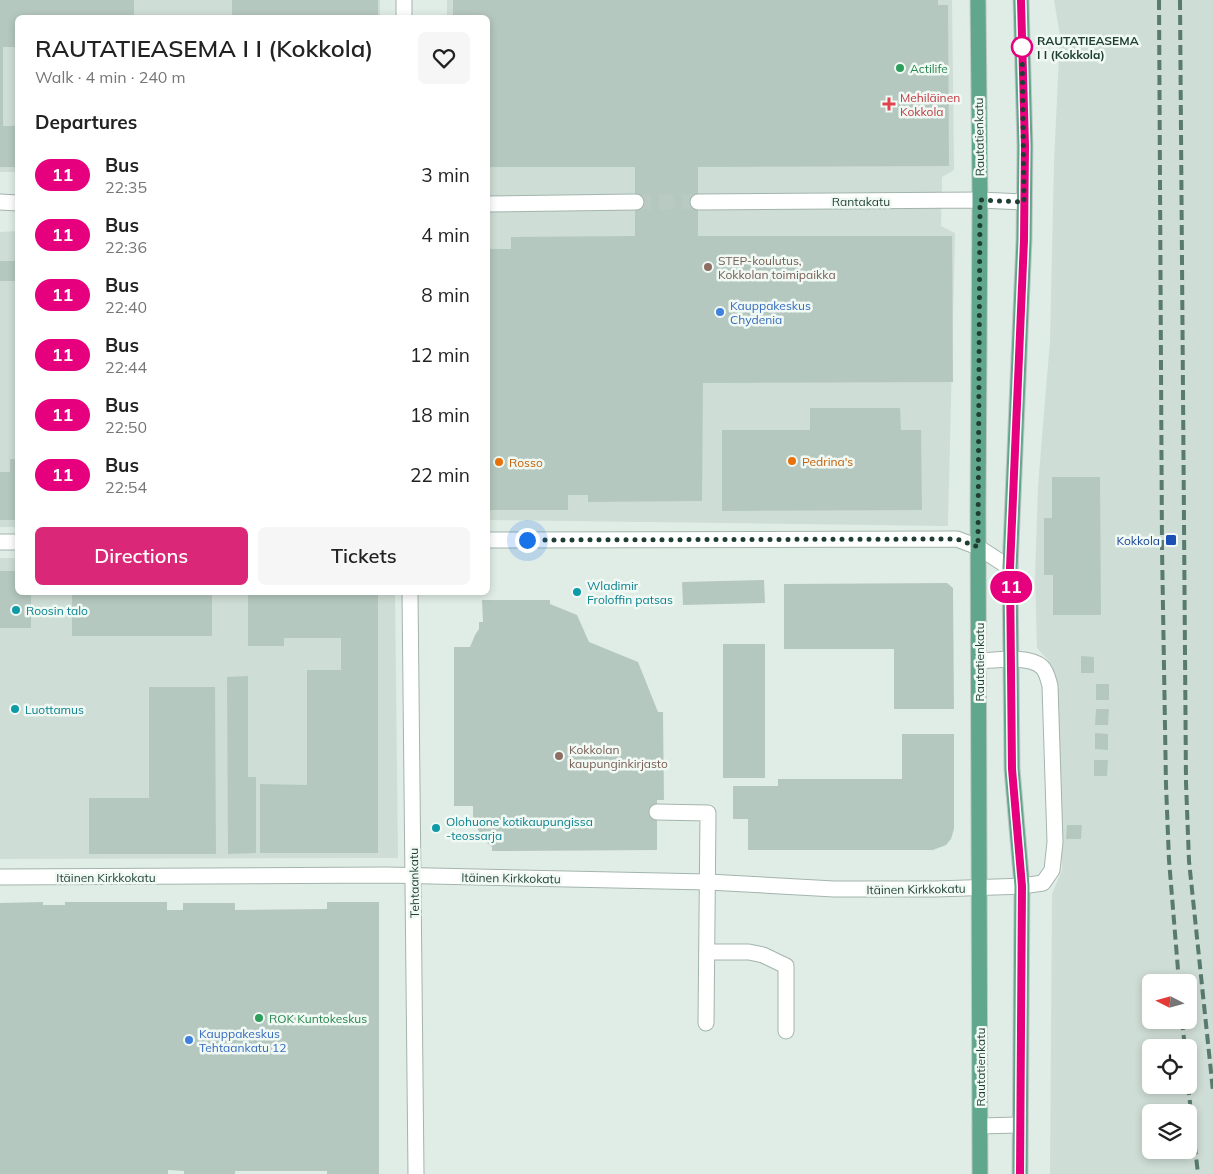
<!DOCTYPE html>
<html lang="en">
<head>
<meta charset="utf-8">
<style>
	body { margin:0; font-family:Mulish,sans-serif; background:#f6f6f6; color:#222; height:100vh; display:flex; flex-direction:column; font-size:19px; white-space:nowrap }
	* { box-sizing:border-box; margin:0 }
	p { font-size:16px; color:#767676 }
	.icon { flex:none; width:28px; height:28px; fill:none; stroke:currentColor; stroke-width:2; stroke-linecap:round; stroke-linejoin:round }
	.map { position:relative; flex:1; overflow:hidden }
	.details { position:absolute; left:15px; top:15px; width:475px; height:580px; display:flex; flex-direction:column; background:#fff; border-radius:8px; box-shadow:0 2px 8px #0003 }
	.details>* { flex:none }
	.badge { padding:0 10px; border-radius:16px; font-size:18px; line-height:32px }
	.needle { width:32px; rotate:276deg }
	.fabs { position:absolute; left:1142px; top:974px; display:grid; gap:10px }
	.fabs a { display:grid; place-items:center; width:55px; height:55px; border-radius:8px; background:#fff; box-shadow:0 2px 8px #0003; font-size:25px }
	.you { position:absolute; width:25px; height:25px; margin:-12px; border:4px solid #fff; border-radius:50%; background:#1a73e8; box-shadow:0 0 0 8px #1a73e833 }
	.map>.badge { position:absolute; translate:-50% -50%; box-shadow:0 0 0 2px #fff }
	h2 { padding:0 20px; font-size:19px; line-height:45px }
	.round { display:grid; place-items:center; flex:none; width:52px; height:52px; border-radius:8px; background:#f6f6f6 }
	.overview { display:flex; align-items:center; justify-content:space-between; height:85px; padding:0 20px }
	h1 { font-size:24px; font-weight:600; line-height:38px }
	.action { display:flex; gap:10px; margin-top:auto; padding:10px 20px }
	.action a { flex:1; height:58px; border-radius:8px; background:#db2777; color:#fff; font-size:20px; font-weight:600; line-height:58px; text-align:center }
	.action a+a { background:#f6f6f6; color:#222 }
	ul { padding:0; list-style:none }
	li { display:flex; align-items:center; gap:15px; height:60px; padding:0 20px }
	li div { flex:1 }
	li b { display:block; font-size:19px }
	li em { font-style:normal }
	li .badge { min-width:55px; font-weight:700; text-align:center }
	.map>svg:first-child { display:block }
	.built { fill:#ceddd5; fill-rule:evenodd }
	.building { fill:#b5c8bf }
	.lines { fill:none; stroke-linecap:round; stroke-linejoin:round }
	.minor-tunnel { stroke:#b9cac2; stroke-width:15; stroke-dasharray:15 8; stroke-linecap:butt }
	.minor-casing { stroke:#a2b5ad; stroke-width:17 }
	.major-casing { stroke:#c0c9c6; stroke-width:17 }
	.minor { stroke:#fff; stroke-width:15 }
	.major { stroke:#60a78e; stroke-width:15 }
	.rail { stroke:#597b6f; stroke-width:4; stroke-dasharray:10 5; stroke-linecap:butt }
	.line-casing { stroke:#fff; stroke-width:11 }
	.line { stroke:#e6007e; stroke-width:8 }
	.walk { stroke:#1f3f33; stroke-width:5; stroke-dasharray:0 9 }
	.stop-dot { fill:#fff; stroke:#e6007e; stroke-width:2.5 }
	.leisure-dot { fill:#2e9e5b; stroke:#f1f9f4; stroke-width:2 }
	.health-dot { fill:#e0444e; stroke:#f1f9f4; stroke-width:2 }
	.education-dot { fill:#8d6e63; stroke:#f1f9f4; stroke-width:2 }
	.shop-dot { fill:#3f7fe0; stroke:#f1f9f4; stroke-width:2 }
	.food-dot { fill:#e8710a; stroke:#f1f9f4; stroke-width:2 }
	.transit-dot { fill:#1a4fb4; stroke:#f1f9f4; stroke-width:2 }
	.culture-dot { fill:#0f9aa8; stroke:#f1f9f4; stroke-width:2 }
	.labels { text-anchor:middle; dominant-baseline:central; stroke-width:5; stroke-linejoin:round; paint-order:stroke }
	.stop-label { font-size:12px; font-weight:bold; fill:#1f3f33; stroke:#f1f9f4; text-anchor:start }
	.leisure-label { font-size:12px; fill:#27864d; stroke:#f1f9f4; text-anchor:start }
	.health-label { font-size:12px; fill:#be3a42; stroke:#f1f9f4; text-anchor:start }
	.street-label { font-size:12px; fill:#1f3f33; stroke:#f1f9f4 }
	.education-label { font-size:12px; fill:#785e54; stroke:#f1f9f4; text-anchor:start }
	.shop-label { font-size:12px; fill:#366cbe; stroke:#f1f9f4; text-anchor:start }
	.food-label { font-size:12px; fill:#c56008; stroke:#f1f9f4; text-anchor:start }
	.transit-label { font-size:12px; fill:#164399; stroke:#f1f9f4; text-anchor:end }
	.culture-label { font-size:12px; fill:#0d838f; stroke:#f1f9f4; text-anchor:start }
</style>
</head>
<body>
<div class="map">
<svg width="1213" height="1174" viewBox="0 0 1213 1174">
	<rect width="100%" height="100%" fill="#e0ede6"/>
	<g class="built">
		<polygon points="0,0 380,0 380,17 18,18 17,172 0,172"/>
		<polygon points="447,0 952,0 954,170 942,177 941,226 955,233 948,526 488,520 488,18 447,17"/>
		<path d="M1054,0H1213V1174H1050L1052,894L1062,870V838L1056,678L1048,660L1037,648L1035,578L1038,486L1050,341L1054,162L1060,35ZM1151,982H1189V1020H1151ZM1151,1048H1189V1085H1151ZM1151,1112H1189V1150H1151Z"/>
		<polygon points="17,231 17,527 0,527 0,232"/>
		<polygon points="0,558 17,558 18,592 395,593 398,858 0,859"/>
	</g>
	<g class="building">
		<polygon points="0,0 134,0 134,18 18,18 18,47 3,47 3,126 18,126 18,167 0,167"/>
		<rect x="232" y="0" width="146" height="18"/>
		<polygon points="453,0 938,0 938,5 948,5 949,166 698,167 698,236 952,236 953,382 703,383 702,501 588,502 588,495 568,495 568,510 488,510 488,249 511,249 511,237 635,236 635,167 488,167 488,18 453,18"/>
		<rect x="0" y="261" width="18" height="20"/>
		<polygon points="810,408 900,408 901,430 921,430 922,510 722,511 722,430 810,430"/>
		<polygon points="10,459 18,459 18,520 0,520 0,472 10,472"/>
		<polygon points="1052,477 1100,477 1101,615 1053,615 1053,575 1044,575 1044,518 1052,518"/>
		<polygon points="0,571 18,571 18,592 31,592 31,628 0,628"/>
		<polygon points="764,580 765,603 683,605 682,582"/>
		<polygon points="947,583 953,588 954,709 894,709 894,649 784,649 784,584"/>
		<rect x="72" y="592" width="140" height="44"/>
		<polygon points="248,592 378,592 378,853 260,853 260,784 307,785 307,670 341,670 341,638 284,638 284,646 248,646"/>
		<polygon points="482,600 550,600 550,604 577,615 589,642 638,662 658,712 663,712 664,800 657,800 657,850 492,851 492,847 481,838 476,824 473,824 473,806 454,806 454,647 470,647 475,635 479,629 479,622 483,622"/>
		<rect x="723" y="644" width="42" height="134"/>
		<polygon points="1081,656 1094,657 1094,673 1081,673"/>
		<polygon points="248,676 248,777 256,777 256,853 228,854 227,677"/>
		<rect x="1096" y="684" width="13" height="16"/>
		<polygon points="149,687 215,687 216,854 89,854 89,798 149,798"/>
		<polygon points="1096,709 1109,709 1108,725 1095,725"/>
		<polygon points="1095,733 1108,734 1108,750 1095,749"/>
		<polygon points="902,734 954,734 954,829 951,839 946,845 933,850 748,850 748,819 733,819 733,786 778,786 778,779 902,779"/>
		<polygon points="1094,760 1108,760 1107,776 1094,776"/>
		<polygon points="1067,825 1082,825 1081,839 1066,839"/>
		<polygon points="43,902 43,905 65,905 65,902 167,902 167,910 183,910 183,903 235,903 235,910 327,909 327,902 379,902 379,1174 327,1174 327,1171 235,1171 235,1174 184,1174 184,1171 168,1170 168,1174 0,1174 0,903"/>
	</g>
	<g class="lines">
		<polyline class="minor-tunnel" points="636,202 698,202"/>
		<defs>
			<g id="minor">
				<polyline points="404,0 404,18"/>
				<polyline points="0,202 18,203"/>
				<polyline points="698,202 980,200 1024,202"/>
				<polyline points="488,204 636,202"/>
				<polyline points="488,540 957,539 978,547 1010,568"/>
				<polyline points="0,542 18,542"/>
				<polyline points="410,592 416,1174"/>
				<polyline points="657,812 708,813 706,1023"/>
				<path d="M0,877L387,875L708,882L834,889H936L1022,886L1043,883L1052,870L1055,842L1050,686C1048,679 1047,672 1042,667C1029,655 996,660 979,661"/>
				<polyline points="707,952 749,952 763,955 786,966 786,1031"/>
				<polyline points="980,1126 1020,1125"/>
			</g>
			<g id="major">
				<polyline points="978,0 980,200 978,510 980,1174"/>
				<polyline points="1020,1174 1022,886 1012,769 1010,568 1024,240 1025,146 1021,0"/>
			</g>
		</defs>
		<use href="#minor" class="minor-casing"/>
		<use href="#major" class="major-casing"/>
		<use href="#minor" class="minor"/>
		<use href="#major" class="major"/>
		<g class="rail">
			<polyline points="1159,0 1162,548 1166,785 1169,860 1179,982"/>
			<polyline points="1180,0 1186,783 1189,861 1213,1091"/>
			<polyline points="1182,1020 1185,1048"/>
			<polyline points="1188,1085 1198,1174"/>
		</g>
	</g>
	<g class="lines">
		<defs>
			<polyline id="line" points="1020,1174 1022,886 1012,769 1010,568 1024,240 1025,146 1021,0"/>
		</defs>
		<use href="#line" class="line-casing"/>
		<use href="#line" class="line"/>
		<polyline class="walk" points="527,540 957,539 978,547 980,200 1024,202 1022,38 1022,47"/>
	</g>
	<circle class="stop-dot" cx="1022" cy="47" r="10"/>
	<g class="leisure-dot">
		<circle cx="900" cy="68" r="5"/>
		<circle cx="259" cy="1018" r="5"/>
	</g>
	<path class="health-dot" d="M886.5 96.5h5v5h5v5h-5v5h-5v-5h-5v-5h5z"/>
	<g class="education-dot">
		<circle cx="708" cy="267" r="5"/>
		<circle cx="559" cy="756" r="5"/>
	</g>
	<g class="shop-dot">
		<circle cx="720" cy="312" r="5"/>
		<circle cx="189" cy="1040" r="5"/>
	</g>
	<g class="food-dot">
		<circle cx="792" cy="461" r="5"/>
		<circle cx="499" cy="462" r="5"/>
	</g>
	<rect class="transit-dot" x="1165" y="534" width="12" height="12" rx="2.5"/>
	<g class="culture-dot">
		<circle cx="577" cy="592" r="5"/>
		<circle cx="16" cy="610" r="5"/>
		<circle cx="15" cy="709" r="5"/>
		<circle cx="436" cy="828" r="5"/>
	</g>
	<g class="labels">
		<g class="stop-label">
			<text x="1037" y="40">RAUTATIEASEMA<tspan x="1037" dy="14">I I (Kokkola)</tspan></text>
		</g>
		<g class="leisure-label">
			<text x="910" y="68">Actilife</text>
			<text x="269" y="1018">ROK Kuntokeskus</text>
		</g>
		<g class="health-label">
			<text x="900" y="97">Mehiläinen<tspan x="900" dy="14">Kokkola</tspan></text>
		</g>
		<g class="street-label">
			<text transform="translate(979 137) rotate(-91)">Rautatienkatu</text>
			<text x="861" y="201">Rantakatu</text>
			<text transform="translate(979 662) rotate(-90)">Rautatienkatu</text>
			<text x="106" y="877">Itäinen Kirkkokatu</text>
			<text transform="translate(511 878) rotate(1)">Itäinen Kirkkokatu</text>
			<text transform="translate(414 883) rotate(-91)">Tehtaankatu</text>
			<text transform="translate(916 889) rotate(-1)">Itäinen Kirkkokatu</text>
			<text transform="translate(980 1067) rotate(-90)">Rautatienkatu</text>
		</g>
		<g class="education-label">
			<text x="718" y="260">STEP-koulutus,<tspan x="718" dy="14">Kokkolan toimipaikka</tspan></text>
			<text x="569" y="749">Kokkolan<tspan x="569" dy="14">kaupunginkirjasto</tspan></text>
		</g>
		<g class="shop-label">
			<text x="730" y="305">Kauppakeskus<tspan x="730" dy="14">Chydenia</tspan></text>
			<text x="199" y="1033">Kauppakeskus<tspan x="199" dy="14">Tehtaankatu 12</tspan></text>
		</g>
		<g class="food-label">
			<text x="802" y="461">Pedrina's</text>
			<text x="509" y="462">Rosso</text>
		</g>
		<g class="transit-label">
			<text x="1160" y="540">Kokkola</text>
		</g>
		<g class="culture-label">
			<text x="587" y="585">Wladimir<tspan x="587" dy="14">Froloffin patsas</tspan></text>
			<text x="26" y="610">Roosin talo</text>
			<text x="25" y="709">Luottamus</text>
			<text x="446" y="821">Olohuone kotikaupungissa<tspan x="446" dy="14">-teossarja</tspan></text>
		</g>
	</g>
</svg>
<div class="fabs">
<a><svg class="needle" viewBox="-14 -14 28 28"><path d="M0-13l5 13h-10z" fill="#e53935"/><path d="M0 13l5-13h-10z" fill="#767676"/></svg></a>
<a><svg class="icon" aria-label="locate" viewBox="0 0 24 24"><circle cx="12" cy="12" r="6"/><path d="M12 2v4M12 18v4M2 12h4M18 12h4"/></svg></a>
<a><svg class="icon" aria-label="layers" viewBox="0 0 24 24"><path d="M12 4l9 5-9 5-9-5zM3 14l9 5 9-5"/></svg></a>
</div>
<div class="you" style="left:527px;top:540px"></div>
<b class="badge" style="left:1011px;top:587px;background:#e6007e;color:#fff">11</b>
<section class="details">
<div class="overview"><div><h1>RAUTATIEASEMA I I (Kokkola)</h1><p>Walk · 4 min · 240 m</p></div><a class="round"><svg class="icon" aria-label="heart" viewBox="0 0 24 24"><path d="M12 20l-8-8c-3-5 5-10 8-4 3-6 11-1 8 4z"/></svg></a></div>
<h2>Departures</h2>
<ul>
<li><span class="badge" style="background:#e6007e;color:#fff">11</span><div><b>Bus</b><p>22:35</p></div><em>3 min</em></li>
<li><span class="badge" style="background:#e6007e;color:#fff">11</span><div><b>Bus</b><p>22:36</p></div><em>4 min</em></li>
<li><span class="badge" style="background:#e6007e;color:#fff">11</span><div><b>Bus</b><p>22:40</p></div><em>8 min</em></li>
<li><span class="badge" style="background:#e6007e;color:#fff">11</span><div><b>Bus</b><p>22:44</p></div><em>12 min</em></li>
<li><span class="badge" style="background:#e6007e;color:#fff">11</span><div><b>Bus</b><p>22:50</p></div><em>18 min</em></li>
<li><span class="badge" style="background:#e6007e;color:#fff">11</span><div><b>Bus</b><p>22:54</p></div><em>22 min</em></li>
</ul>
<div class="action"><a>Directions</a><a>Tickets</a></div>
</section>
</div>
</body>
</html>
